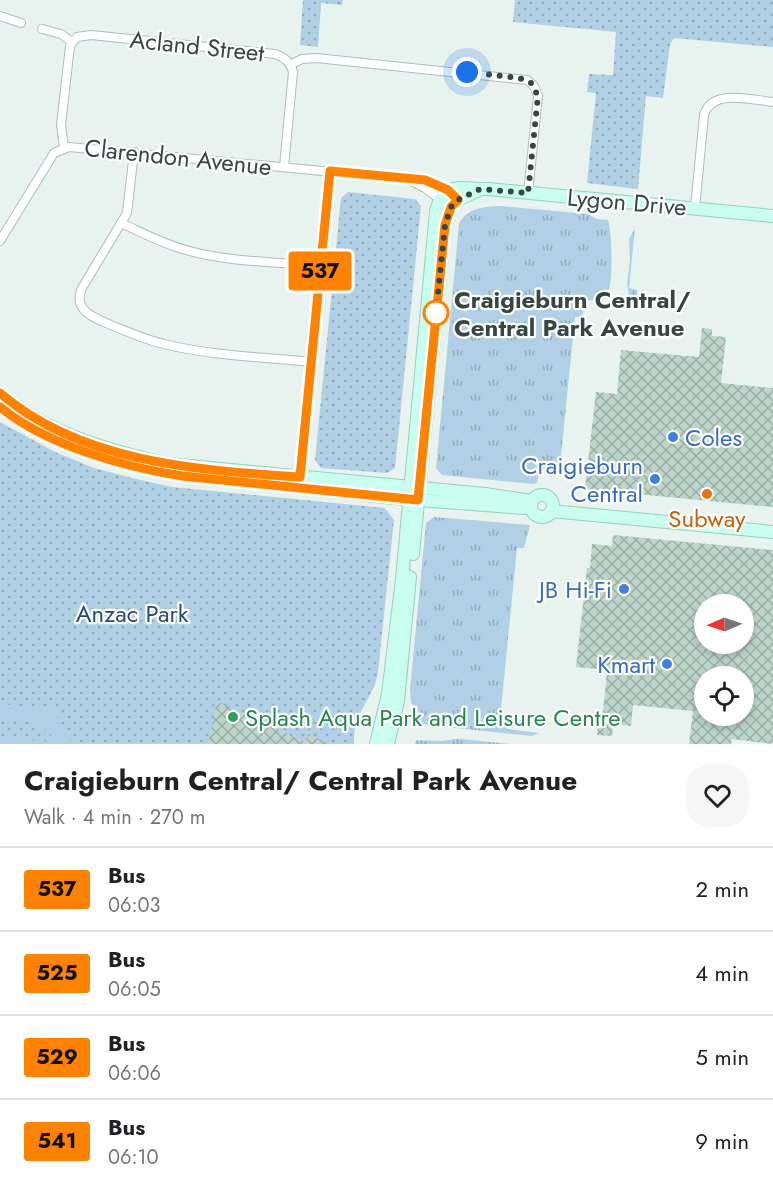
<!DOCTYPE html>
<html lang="en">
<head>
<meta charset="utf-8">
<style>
	body { margin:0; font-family:Jost,sans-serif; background:#f6f6f6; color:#202124; height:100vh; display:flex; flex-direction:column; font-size:22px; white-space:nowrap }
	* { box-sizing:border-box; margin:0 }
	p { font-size:20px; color:#757577 }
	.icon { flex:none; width:33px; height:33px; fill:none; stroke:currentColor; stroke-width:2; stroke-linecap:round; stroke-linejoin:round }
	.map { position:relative; height:744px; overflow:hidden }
	.drawer { display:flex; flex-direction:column; background:#fff; flex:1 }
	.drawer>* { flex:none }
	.badge { padding:0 12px; border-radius:4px; font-size:21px; line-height:39px }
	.needle { width:39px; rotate:268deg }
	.buttons { position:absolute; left:694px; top:594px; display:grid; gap:12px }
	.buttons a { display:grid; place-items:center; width:60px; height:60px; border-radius:50%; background:#fff; box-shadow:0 3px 9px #0003; font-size:30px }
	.you { position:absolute; width:30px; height:30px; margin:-15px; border:4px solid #fff; border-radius:50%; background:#1a73e8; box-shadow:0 0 0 9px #1a73e833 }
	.map>.badge { position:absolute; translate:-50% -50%; box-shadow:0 0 0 3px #fff }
	.round { display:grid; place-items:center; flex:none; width:63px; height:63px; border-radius:24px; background:#f6f6f6 }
	.head { display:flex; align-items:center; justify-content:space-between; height:102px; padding:0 24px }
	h1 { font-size:28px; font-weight:700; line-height:45px }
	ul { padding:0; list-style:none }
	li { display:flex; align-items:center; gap:18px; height:84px; padding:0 24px; border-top:2px solid #e0e0e0 }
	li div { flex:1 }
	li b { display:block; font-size:22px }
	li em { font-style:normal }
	li .badge { min-width:66px; font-weight:700; text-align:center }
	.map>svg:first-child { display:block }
	.grass { fill:url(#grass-tufts) }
	.park { fill:url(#park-dots) }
	.pitch { fill:#b1d0e6 }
	.building { fill:url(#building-cross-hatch); fill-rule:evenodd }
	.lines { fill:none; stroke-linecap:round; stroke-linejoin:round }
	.street-casing { stroke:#aabfb7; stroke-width:10 }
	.secondary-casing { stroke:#96cfbe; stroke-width:14 }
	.street { stroke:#fff; stroke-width:8 }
	.secondary { stroke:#c8fdef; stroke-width:12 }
	.line-casing { stroke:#fff; stroke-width:14 }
	.line { stroke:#ff8200; stroke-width:9 }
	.walk { stroke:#374640; stroke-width:6; stroke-dasharray:0 10.8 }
	.stop-dot { fill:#fff; stroke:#ff8200; stroke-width:3 }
	.shop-dot { fill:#3f7fe0; stroke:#fff; stroke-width:2 }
	.food-dot { fill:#e8710a; stroke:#fff; stroke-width:2 }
	.leisure-dot { fill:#2e9e5b; stroke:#fff; stroke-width:2 }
	.labels { text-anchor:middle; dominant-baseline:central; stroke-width:4.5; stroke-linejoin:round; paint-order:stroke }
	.street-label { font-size:24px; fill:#374640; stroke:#fff }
	.stop-label { font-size:24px; font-weight:bold; fill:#374640; stroke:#fff; text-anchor:start }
	.shop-label { font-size:24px; fill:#366cbe; stroke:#fff; text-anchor:end }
	.food-label { font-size:24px; fill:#c56008; stroke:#fff }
	.park-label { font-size:24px; fill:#2b4a77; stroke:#fff }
	.leisure-label { font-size:24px; fill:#27864d; stroke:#fff; text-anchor:start }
</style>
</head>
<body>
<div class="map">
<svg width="773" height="744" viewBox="0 0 773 744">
	<defs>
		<pattern id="grass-tufts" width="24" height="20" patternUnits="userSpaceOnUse" patternTransform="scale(1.5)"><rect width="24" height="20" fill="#b1d0e6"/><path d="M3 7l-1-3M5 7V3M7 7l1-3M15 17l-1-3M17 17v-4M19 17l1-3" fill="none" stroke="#91abbc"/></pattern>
		<pattern id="park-dots" width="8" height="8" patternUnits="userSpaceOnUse" patternTransform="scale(1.5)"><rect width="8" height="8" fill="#b1d0e6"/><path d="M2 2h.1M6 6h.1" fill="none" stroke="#91abbc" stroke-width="1.8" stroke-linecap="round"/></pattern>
		<pattern id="building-cross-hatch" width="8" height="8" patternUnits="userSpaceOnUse" patternTransform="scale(1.5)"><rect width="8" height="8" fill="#bdd5cb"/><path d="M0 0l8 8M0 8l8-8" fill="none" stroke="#9aafa6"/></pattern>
	</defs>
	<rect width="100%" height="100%" fill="#e8f3ef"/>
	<g class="grass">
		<path d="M501,206L588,214L597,219L608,220C612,231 614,285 607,294C602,301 592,299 585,302L582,317H575L560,466L545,467L539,474L537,483L534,484L442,475L436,468L459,224C467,207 485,207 501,206Z"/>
		<polygon points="635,228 629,288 637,290 637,297 653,299 651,305 647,306 636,304 629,295 627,284 630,260 629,239"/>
		<polygon points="434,517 530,525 524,548 517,548 500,719 508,720 507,729 539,733 532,736 427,725 417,721 419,713 411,703 410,689 426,523"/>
		<polygon points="455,739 461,739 511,744 415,744 416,740 442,741"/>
	</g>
	<g class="park">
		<polygon points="303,0 343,0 342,5 321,3 318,47 300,45"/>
		<polygon points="515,0 773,0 773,47 674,38 670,44 663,98 646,96 638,189 587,183 596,93 587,92 589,74 613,75 616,32 513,22"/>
		<polygon points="348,192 415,199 421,206 395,468 387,473 321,468 315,460 341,198"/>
		<path d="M0,422L55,452L94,468L136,479L172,487L385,508L394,520L378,672C373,702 353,709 354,744H0Z"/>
	</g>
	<g class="pitch">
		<path d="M0,704L59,709L57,722L72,744H56C48,722 21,719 0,717Z"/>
		<polygon points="0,739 42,741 44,740 46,742 40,744 0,744"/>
	</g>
	<g class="building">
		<polygon points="702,328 712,329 712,336 726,337 721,383 773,388 773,507 585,489 596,392 617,394 621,350 699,357"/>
		<path d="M613,535L773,550V744L732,739L731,744H689L693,711L633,705L631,726L613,724L612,736L597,735L598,722L602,723L607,670L576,667L587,568H590L592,544L612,546ZM705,604H744V644H705ZM705,676H744V716H705Z"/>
		<polygon points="217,701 305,742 309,734 329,744 208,744"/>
	</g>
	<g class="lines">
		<defs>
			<g id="street">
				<polyline points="0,16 21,23"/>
				<polyline points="42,29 61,34 72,42"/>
				<polyline points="290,65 302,59 316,58 527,80 534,86 538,96 528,193"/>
				<path d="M64,147L61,125L70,46L77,37L91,35L275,54C284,57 291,62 293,72L284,167"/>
				<path d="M134,152L127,213L82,288C72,310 94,318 111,325C128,332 146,340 164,344C212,356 263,357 312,362"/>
				<polyline points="407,179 425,188 444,202"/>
				<path d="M695,208L704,115C712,88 752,100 773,102"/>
				<path d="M121,223C143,233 163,244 186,250C227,262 278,262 321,266"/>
				<path d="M0,241L54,153L69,147L407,179C423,178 438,182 450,193"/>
				<polyline points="300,477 330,171"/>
			</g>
			<g id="secondary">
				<polyline points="458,200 479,190"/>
				<path d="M0,393C47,434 110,451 169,464L485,494L532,501"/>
				<polyline points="0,407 41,432 83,451 122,463 162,472 393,498 524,508"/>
				<circle cx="542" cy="506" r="11"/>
				<polyline points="551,511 773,532"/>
				<polyline points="413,554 445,225 451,207"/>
				<path d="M376,744L388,694L402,579L436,212C443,179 463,190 488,189L773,216"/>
				<polyline points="388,744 398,701 410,577"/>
			</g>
		</defs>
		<use href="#street" class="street-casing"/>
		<use href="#secondary" class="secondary-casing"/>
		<use href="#street" class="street"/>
		<use href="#secondary" class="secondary"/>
	</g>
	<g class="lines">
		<defs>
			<path id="line" d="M0,393C81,463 198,470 300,477L330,171L425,180L448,190L458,200L451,207L445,225L418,500L182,476C124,467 46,445 0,407"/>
		</defs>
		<use href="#line" class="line-casing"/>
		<use href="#line" class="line"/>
		<polyline class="walk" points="436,313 445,225 451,207 458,200 480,189 528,193 538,96 531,83 519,78 467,72"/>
	</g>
	<circle class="stop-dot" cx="436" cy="313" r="12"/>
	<g class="shop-dot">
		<circle cx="673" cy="437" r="6"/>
		<circle cx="655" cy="479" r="6"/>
		<circle cx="624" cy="589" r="6"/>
		<circle cx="667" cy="664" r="6"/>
	</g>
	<circle class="food-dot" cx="707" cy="494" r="6"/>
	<circle class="leisure-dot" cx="233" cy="717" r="6"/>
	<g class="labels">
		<g class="street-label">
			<text transform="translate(197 46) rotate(6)">Acland Street</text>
			<text transform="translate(178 157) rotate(6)">Clarendon Avenue</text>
			<text transform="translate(627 202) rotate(5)">Lygon Drive</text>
		</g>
		<g class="stop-label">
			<text x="454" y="299">Craigieburn Central/<tspan x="454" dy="28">Central Park Avenue</tspan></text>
		</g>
		<g class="shop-label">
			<text x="685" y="437" text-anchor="start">Coles</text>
			<text x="643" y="465">Craigieburn<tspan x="643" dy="28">Central</tspan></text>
			<text x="612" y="589">JB Hi-Fi</text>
			<text x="655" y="664">Kmart</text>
		</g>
		<g class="food-label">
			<text x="707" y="518">Subway</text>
		</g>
		<g class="park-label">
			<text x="132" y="613">Anzac Park</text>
		</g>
		<g class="leisure-label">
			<text x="245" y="717">Splash Aqua Park and Leisure Centre</text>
		</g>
	</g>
</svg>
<div class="buttons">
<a><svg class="needle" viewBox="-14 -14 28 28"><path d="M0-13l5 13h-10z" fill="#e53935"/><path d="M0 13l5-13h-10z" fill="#757577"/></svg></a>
<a><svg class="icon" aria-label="locate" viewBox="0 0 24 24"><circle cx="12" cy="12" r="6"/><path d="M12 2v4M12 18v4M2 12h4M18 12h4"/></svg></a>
</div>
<div class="you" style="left:467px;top:72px"></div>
<b class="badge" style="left:320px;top:271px;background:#ff8200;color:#111">537</b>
</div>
<section class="drawer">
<div class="head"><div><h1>Craigieburn Central/ Central Park Avenue</h1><p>Walk · 4 min · 270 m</p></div><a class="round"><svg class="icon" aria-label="heart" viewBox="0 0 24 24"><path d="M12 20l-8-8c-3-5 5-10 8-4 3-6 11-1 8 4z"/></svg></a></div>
<ul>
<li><span class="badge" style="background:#ff8200;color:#111">537</span><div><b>Bus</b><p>06:03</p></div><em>2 min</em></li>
<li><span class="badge" style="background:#ff8200;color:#111">525</span><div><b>Bus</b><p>06:05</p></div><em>4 min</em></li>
<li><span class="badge" style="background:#ff8200;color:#111">529</span><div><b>Bus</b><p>06:06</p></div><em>5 min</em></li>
<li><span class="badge" style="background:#ff8200;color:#111">541</span><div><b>Bus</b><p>06:10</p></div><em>9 min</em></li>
</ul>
</section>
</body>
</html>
